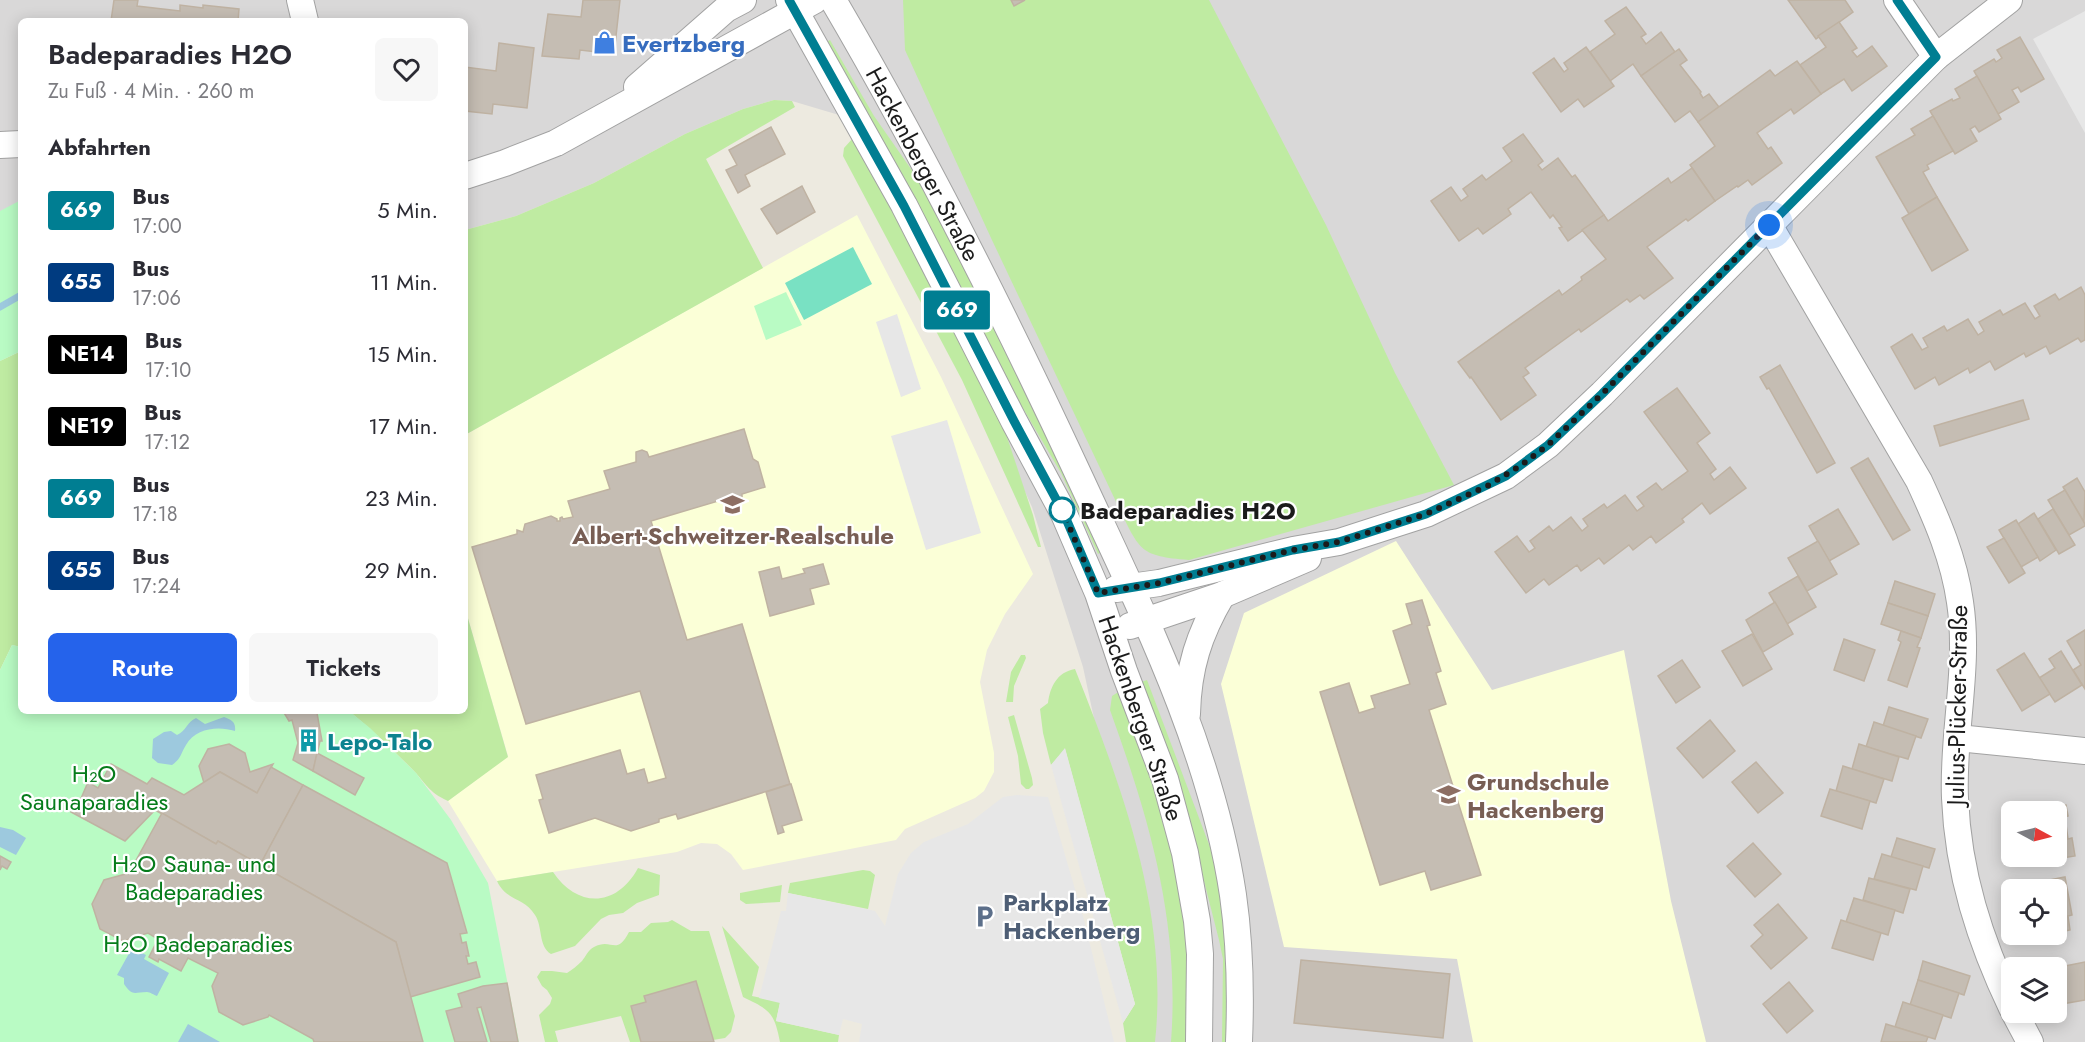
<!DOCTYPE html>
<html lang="de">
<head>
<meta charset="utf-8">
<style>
	body { margin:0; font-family:Jost,sans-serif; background:#f7f7f7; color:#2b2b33; height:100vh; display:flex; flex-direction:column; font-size:22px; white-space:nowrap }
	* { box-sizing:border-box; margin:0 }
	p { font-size:20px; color:#7c7c81 }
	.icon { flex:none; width:33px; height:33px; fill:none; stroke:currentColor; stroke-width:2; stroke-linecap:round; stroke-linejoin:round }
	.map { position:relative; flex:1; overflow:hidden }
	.sheet { position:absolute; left:18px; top:18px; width:450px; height:696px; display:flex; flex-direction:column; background:#fff; border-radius:9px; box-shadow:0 3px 15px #0003 }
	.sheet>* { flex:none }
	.badge { padding:0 12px; border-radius:4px; font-size:21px; line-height:39px }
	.needle { width:39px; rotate:97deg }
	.controls { position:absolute; left:2001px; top:801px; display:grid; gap:12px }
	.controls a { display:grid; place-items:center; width:66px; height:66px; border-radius:9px; background:#fff; box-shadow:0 3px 15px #0003; font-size:30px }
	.you { position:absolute; width:30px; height:30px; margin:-15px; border:4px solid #fff; border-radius:50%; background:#1a73e8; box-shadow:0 0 0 9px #1a73e833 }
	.map>.badge { position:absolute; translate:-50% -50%; box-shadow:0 0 0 3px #fff }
	h2 { padding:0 30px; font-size:22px; line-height:54px }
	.round { display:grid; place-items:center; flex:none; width:63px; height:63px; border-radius:9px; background:#f7f7f7 }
	.head { display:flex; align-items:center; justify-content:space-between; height:102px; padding:0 30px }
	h1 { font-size:28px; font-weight:600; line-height:45px }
	.cta { display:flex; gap:12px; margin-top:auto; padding:12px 30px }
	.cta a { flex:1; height:69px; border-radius:9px; background:#2563eb; color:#fff; font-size:24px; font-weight:600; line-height:69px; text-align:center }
	.cta a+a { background:#f7f7f7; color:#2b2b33 }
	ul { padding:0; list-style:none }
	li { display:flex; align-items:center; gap:18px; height:72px; padding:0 30px }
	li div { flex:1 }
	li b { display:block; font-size:22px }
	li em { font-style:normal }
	li .badge { min-width:66px; font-weight:700; text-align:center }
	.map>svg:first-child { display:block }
	.residential { fill:#d9d8d8; fill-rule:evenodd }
	.education { fill:#fbffd7 }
	.grass { fill:#bfeba2 }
	.park { fill:#b9fbc4 }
	.pitch { fill:#79e1c3 }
	.parking { fill:#e7e7e7 }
	.water { fill:#9dc9de }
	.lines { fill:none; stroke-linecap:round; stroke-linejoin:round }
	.stream { stroke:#9dc9de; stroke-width:7 }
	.building { fill:#c5bdb3; stroke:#bfb2a2; stroke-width:1.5 }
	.minor-casing { stroke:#a2a2a2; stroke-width:28 }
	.minor { stroke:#fff; stroke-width:26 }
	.line-casing { stroke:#fff; stroke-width:14 }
	.line { stroke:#007e92; stroke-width:9 }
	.walk { stroke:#1b1b1b; stroke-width:6; stroke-dasharray:0 10.8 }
	.stop-dot { fill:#fff; stroke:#007e92; stroke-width:3 }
	.labels { text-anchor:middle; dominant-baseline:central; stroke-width:4.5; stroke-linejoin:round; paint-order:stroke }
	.shop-label { font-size:24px; font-weight:bold; fill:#366cbe; stroke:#fff; text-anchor:start }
	.street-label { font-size:24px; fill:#1b1b1b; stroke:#fff }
	.stop-label { font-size:24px; font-weight:bold; fill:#1b1b1b; stroke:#fff; text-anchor:start }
	.education-label { font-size:24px; font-weight:bold; fill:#785e54; stroke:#fff }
	.culture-label { font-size:24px; font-weight:bold; fill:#0d838f; stroke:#fff; text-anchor:start }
	.park-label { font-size:24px; fill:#067c1b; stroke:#fff }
	.service-label { font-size:24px; font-weight:bold; fill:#4e5e75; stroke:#fff; text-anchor:start }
</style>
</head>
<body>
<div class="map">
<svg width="2085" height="1042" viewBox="0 0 2085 1042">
	<rect width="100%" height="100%" fill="#edeae0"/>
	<path class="residential" d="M0,0H2085V1042H1145L1142,943L1083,667L1032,507L961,352L882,194L839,115L792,101L774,100L743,109L685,134L594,183L516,216L465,230V21H21V213L0,226ZM2012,812H2056V856H2012ZM2012,890H2056V934H2012ZM2012,968H2056V1012H2012Z"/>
	<g class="education">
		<polygon points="857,215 941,377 1033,574 1005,614 987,650 980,682 994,753 994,772 984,791 975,798 905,829 896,840 743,870 731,854 717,844 701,843 677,852 497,881 448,801 508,756 465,608 465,435"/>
		<polygon points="1396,541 1492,690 1624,650 1671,901 1706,1042 1473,1042 1457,959 1284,947 1221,684 1244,613"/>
	</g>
	<g class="grass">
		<path d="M903,0H1209L1326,225L1395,373L1454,485L1189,560C1140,556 1140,551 1119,508L991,238L905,50Z"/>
		<polygon points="830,40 874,116 932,199 1103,551 1098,554 1061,473 1001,371 825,43"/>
		<polygon points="774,100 792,101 795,107 706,159 763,268 465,435 465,230 516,216 594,183 685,134 743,109"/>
		<polygon points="853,138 885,196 1006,434 1033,515 1041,547 1038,547 962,380 843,156 844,148"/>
		<polygon points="21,351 21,647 12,645 0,670 0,361"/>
		<path d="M465,608L508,757L448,801C428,792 426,783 411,768C391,748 371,729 349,711H465Z"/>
		<polygon points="1021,655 1025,655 1026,658 1014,686 1013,702 1006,702 1011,672"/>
		<path d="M1075,669C1122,787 1169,912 1155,1042H1126L1123,1023L1135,1004L1065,749L1051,765L1043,733L1040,709L1048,703C1050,687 1057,672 1075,669Z"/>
		<polygon points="1147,680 1216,863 1227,931 1228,1042 1222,1042 1223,959 1219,940 1190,826 1141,682"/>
		<path d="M1120,691L1156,789L1172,844L1189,945L1188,1042H1171C1180,922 1150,821 1110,710L1112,696Z"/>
		<polygon points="1014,715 1032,778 1033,785 1029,789 1026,789 1021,784 1018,756 1008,717"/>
		<path d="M638,868L660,875L659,895L637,903L623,913L609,915L601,919L575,946L551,954C538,946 543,927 535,915C524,897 506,901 497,881L553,872C578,909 617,907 638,868Z"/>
		<polygon points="863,870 870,871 875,875 868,909 788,893 790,883"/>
		<polygon points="782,885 780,902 746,904 740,900 740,893"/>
		<path d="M672,920L691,931H709L735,1016L731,1032L725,1038L713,1040L696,981L644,997L646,1002L631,1006L641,1042H630L621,1016L555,1031L558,1042H545L539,1015L550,1004L552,998L547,990L542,986L537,977L541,971H552L567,973C572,970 577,966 582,961C586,956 588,950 594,947C612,937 616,957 629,932H641L651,923L668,922Z"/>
		<path d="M722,926L759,967L752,996L780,1002L776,1021L839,1035L838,1042H780C774,1012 770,1010 743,997Z"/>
	</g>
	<g class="park">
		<polygon points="21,200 21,351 0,361 0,211"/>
		<polygon points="786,292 802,325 766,340 754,306"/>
		<polygon points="12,645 21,647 21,711 349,711 370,728 416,773 451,820 488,883 519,1042 0,1042 0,670"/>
	</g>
	<polygon class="pitch" points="853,247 872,284 804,320 785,283"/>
	<g class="parking">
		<polygon points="2085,11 2085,133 2033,39"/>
		<polygon points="897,314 921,389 901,397 876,322"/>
		<polygon points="947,420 981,533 926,550 891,436"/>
		<polygon points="1065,748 1135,1004 1123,1023 1051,765"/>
		<polygon points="1017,795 1048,797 1084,920 1114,1042 859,1042 862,1024 843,1019 839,1035 776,1021 780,1003 759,998 781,911 786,911 788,893 875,911 885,926 898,874 911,853 924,842 968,824 1003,797"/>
	</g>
	<g class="water">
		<path d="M224,717C232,720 236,722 235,731C218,726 196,728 186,745C181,753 181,759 172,765L158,763L152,758L153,739L164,732L171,731L177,735C186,731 187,722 196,718L205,724Z"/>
		<polygon points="0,827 13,830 26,838 16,855 0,847"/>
		<path d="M132,948L146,955L144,959L169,973L157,996C154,995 150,992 147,992C134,992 133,997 124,984V978L117,975Z"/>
		<polygon points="188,1024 220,1042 178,1042"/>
	</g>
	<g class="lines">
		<polyline class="stream" points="0,307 21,295"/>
	</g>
	<g class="building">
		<polygon points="114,0 138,0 137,6 180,11 180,5 203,8 203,5 239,9 238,21 111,21"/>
		<polygon points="583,0 620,0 614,54 580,50 579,59 542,56 548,14 581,17"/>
		<polygon points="1011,0 1025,0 1014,6"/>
		<polygon points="1788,0 1845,0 1853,12 1816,39"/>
		<polygon points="1626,7 1646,34 1641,37 1646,44 1661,32 1675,52 1641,76 1633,64 1610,81 1590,52 1615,34 1605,21"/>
		<polygon points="1839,22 1857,48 1852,51 1857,57 1872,46 1887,66 1852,91 1844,79 1821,94 1800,65 1826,47 1818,36"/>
		<polygon points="2020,37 2044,79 2021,92 2018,87 2012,90 2019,102 1998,114 1974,71 1994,59 1996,62 2002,58 1997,50"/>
		<polygon points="499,43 534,48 527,108 493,104 492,114 465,111 465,67 496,71"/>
		<polygon points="1586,47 1614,86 1584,107 1578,99 1561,112 1533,73 1554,58 1564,72 1568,69 1564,63"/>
		<polygon points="1679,49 1687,60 1680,65 1701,92 1700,93 1703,98 1709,94 1719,107 1698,122 1690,111 1675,122 1641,76"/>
		<polygon points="1797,61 1821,94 1794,114 1791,109 1757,133 1768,149 1771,147 1782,163 1752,185 1748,180 1738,187 1737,186 1715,201 1690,165 1715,146 1698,122 1770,70 1775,76"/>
		<polygon points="1977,76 2001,119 1979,132 1975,126 1970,129 1977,141 1955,154 1930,111 1952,99 1953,101 1960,98 1955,89"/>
		<polygon points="1933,116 1953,151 1927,165 1929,169 1923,172 1937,197 1909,214 1876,157 1915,135 1911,129"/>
		<polygon points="771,127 785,154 745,175 750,186 738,193 726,170 737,165 729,150"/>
		<polygon points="1523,134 1543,161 1538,165 1542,170 1558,158 1572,177 1575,175 1604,215 1568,241 1559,228 1562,227 1553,215 1550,218 1531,192 1508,209 1511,214 1483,234 1478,228 1459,241 1431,201 1451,187 1461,201 1468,196 1463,189 1482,175 1486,180 1512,161 1503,148"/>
		<polygon points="1692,168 1715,201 1688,221 1686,219 1647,247 1673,278 1644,299 1640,295 1630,302 1627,299 1581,332 1579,329 1525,368 1529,373 1523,377 1536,395 1501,420 1471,377 1470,378 1458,362 1559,290 1562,295 1582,280 1581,277 1606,259 1582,230 1604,215 1608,221 1668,178 1671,183"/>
		<polygon points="802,186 815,212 777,234 761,209"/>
		<polygon points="1937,197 1968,250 1932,271 1902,218"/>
		<polygon points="2081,287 2085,295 2085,340 2081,342 2078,338 2050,354 2046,346 2026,357 2024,353 1995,370 1990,361 1970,373 1968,368 1939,385 1935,377 1915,389 1891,347 1912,334 1922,350 1928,347 1923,338 1944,326 1947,331 1968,319 1978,335 1984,331 1979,322 2000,310 2003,315 2025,303 2035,319 2040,316 2034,306 2055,294 2059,300"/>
		<polygon points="1780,365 1835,463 1817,473 1769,388 1767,389 1760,377"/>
		<polygon points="1677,388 1710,433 1697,443 1716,469 1710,474 1714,480 1730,467 1746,488 1710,514 1702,503 1682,519 1684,522 1656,543 1651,536 1633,550 1629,545 1604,564 1599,558 1581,571 1577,565 1549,585 1544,579 1526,593 1495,552 1517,536 1529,552 1535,548 1530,541 1549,526 1553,531 1571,517 1582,531 1588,526 1583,519 1604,504 1607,508 1625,495 1637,511 1644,506 1637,497 1656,483 1662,490 1688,471 1644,412"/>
		<polygon points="2023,400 2029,419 1940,446 1934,426"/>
		<polygon points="744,429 753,459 758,462 765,487 742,494 742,503 736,505 728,498 651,521 687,640 742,624 790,784 678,819 676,814 659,819 659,822 631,831 595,818 549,833 539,800 543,799 536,775 620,750 627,774 644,769 648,783 666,778 640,691 526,724 472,547 517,534 517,530 523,532 525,524 551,516 557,519 557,521 560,521 560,518 562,517 563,519 573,517 568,501 610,489 604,471 636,462 636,452 642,450 647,452 649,457"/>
		<polygon points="1868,458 1910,530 1893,540 1851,468"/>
		<polygon points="2077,478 2085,492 2084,522 2063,487"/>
		<polygon points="2065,490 2085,524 2085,526 2069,535 2048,500"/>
		<polygon points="1838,509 1859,544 1829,561 1809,526"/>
		<polygon points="2053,509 2075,545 2059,554 2038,519"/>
		<polygon points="2034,513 2056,550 2040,561 2018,524"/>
		<polygon points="2016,520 2038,557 2021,567 1999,530"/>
		<polygon points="2004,538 2025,573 2009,583 1987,547"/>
		<polygon points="1818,541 1837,574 1807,591 1788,558"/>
		<polygon points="823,564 829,584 810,589 814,604 770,616 759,572 779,567 782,579 805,573 803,569"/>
		<polygon points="1798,576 1816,607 1787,624 1769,593"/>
		<polygon points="1895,581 1935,594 1928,616 1888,603"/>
		<polygon points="1422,600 1430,625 1427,626 1441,671 1436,673 1446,704 1429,710 1481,875 1431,890 1425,871 1380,885 1320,692 1349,683 1359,713 1375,708 1371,696 1410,684 1393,631 1412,624 1406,604"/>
		<polygon points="1775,602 1793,634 1763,652 1746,620"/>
		<polygon points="1888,603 1928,616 1921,638 1881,624"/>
		<polygon points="2085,630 2085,689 2073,670 2081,665 2067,641"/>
		<polygon points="1901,631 1921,638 1917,647 1920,648 1907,687 1888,680 1901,642 1898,640"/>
		<polygon points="1752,634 1772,669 1743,686 1722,651"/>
		<polygon points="1844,639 1875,650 1864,681 1834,670"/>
		<polygon points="2061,651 2082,685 2055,702 2039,678 2055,668 2049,659"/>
		<polygon points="2024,653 2050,694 2022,711 1997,670"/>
		<polygon points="1682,660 1700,687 1676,703 1658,676"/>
		<polygon points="1889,707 1928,719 1921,738 1883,726"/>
		<polygon points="283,711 317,713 322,741 320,741 313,771 293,760 298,743 292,720 289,721"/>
		<polygon points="1710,720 1735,751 1703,778 1677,748"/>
		<polygon points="1874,722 1916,736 1908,759 1866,747"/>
		<polygon points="229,744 245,753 250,772 273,764 257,793 220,772 204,783 199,766 208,749"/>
		<polygon points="1859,744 1899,757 1892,781 1852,769"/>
		<polygon points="317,753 364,778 355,795 313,771"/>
		<polygon points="1756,762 1783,793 1758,813 1732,782"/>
		<polygon points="111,764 147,784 152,778 184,795 220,772 257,793 271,767 303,785 260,865 218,841 216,844 155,810 125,841 71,812 79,803 88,782 98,788"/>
		<polygon points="1843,766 1884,779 1876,803 1836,791"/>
		<polygon points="791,784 802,820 782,826 784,832 778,834 766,792"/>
		<polygon points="303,785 447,863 467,933 460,934 462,943 466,942 469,956 466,956 468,964 476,962 480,977 410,997 396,942 260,865"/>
		<polygon points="1830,789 1870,801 1862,829 1821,816"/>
		<polygon points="2066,805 2068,816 2065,817 2068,839 2072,838 2075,856 2026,864 2025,856 2056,856 2056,812 2032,810"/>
		<polygon points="162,813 216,844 218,841 396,942 423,1042 314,1042 313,1039 269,1015 268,1017 243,1025 219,1012 212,986 218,973 188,958 181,971 159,959 158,962 149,957 158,939 148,933 123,941 100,929 92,904 104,880 129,873"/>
		<polygon points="1897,838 1935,849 1929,868 1891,857"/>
		<polygon points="1753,843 1781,874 1755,897 1727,866"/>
		<polygon points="1882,854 1923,866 1916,890 1874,879"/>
		<polygon points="0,856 11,862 7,869 2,866 0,870"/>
		<polygon points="2065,877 2072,915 2068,916 2070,930 2056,933 2056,890 2028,889 2035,888 2034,883"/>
		<polygon points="1869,878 1910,889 1903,913 1863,900"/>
		<polygon points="1854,898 1895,910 1888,935 1846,922"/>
		<polygon points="1778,904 1807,938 1771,969 1751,946 1763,935 1754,925"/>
		<polygon points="1841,920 1881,933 1873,960 1832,948"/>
		<polygon points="1301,960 1450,974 1443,1038 1294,1023"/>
		<polygon points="1923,961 1970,976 1964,995 1918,980"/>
		<polygon points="2085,962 2085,1000 2056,1005 2056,968 2055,968"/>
		<polygon points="1918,980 1959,993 1951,1018 1910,1005"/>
		<polygon points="696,981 714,1042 641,1042 631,1006 646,1002 644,996"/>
		<polygon points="1789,982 1813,1011 1787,1033 1763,1004"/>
		<polygon points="507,983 518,1042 491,1042 481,1007 477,1008 487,1042 455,1042 446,1011 462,1007 458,994 483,986"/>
		<polygon points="1903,1002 1943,1015 1935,1039 1895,1027"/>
		<polygon points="1886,1024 1928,1037 1926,1042 1881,1042"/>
	</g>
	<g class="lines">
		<defs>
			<g id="minor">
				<polyline points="300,0 305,21"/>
				<polyline points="789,0 904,205 1014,421 1064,514 1098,593 1124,671 1165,779 1185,853 1197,921 1200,954 1199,1042"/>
				<path d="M833,0C924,155 1005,316 1081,480C1142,612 1211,748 1233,895C1240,944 1241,992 1239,1042"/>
				<polyline points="1897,0 1936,57"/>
				<polyline points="637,87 726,9 743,0"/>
				<polyline points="0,145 21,144"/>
				<polyline points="465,176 505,163 556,143 815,0"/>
				<path d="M1769,225L1919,481C1937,520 1954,559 1960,602C1970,667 1952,733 1955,798C1958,873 1980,941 2012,1008"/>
				<polyline points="1116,589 1159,583 1293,550 1339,542 1426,514 1506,476 1548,445 1602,394 1936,57 2009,0"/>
				<polyline points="1130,626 1222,595 1308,558"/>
				<path d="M1187,714C1188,668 1199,634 1222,595"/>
				<polyline points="1958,738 2085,751"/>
				<polyline points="2014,1012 2030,1042"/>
			</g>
		</defs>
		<use href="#minor" class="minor-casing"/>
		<use href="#minor" class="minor"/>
	</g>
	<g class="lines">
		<defs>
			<polyline id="line" points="789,0 904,206 1014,421 1064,514 1098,593 1159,583 1293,550 1339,542 1426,514 1506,476 1548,445 1602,394 1936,57 1897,0"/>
		</defs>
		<use href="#line" class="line-casing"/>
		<use href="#line" class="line"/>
		<polyline class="walk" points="1062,510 1098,593 1159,583 1293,550 1339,542 1426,514 1489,485 1520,466 1548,445 1602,394 1769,225"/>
	</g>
	<defs>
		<symbol id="shop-bare" viewBox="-9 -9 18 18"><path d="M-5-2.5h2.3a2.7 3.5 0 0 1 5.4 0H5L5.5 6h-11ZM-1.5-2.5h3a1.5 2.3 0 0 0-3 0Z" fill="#3f7fe0" stroke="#fff" stroke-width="2.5" paint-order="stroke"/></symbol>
		<symbol id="school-bare" viewBox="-9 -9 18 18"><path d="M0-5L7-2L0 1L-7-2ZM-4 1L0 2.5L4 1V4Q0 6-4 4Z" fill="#8d6e63" stroke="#fff" stroke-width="2.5" paint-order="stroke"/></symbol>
		<symbol id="building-bare" viewBox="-9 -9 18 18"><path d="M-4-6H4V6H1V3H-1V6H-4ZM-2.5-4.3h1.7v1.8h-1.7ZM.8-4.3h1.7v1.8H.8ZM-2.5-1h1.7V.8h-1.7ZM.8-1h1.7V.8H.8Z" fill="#0f9aa8" stroke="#fff" stroke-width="2.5" paint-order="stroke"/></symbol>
		<symbol id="parking-bare" viewBox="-9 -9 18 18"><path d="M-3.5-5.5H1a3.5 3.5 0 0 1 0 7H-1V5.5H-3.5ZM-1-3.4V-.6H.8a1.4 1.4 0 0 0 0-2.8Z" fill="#5c6f8a" stroke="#fff" stroke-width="2.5" paint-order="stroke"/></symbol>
	</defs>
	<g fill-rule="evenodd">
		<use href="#shop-bare" x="588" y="26" width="33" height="33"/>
		<use href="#school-bare" x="716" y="488" width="33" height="33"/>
		<use href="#building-bare" x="292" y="724" width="33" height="33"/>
		<use href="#school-bare" x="1432" y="778" width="33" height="33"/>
		<use href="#parking-bare" x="968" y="900" width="33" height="33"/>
	</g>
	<circle class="stop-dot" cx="1062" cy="510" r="12"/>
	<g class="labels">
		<g class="shop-label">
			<text x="622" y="43">Evertzberg</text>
		</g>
		<g class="street-label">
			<text transform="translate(923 164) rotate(62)">Hackenberger Straße</text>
			<text transform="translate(1957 705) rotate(-89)">Julius-Plücker-Straße</text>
			<text transform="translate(1141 718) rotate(71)">Hackenberger Straße</text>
		</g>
		<g class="stop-label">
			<text x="1080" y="510">Badeparadies H2O</text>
		</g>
		<g class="education-label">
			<text x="733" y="535">Albert-Schweitzer-Realschule</text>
			<text x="1467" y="781" text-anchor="start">Grundschule<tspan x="1467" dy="28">Hackenberg</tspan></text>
		</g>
		<g class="culture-label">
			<text x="327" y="741">Lepo-Talo</text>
		</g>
		<g class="park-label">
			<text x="94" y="773">H₂O<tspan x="94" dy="28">Saunaparadies</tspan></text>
			<text x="194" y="863">H₂O Sauna- und<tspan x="194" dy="28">Badeparadies</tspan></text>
			<text x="198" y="943">H₂O Badeparadies</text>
		</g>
		<g class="service-label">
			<text x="1003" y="902">Parkplatz<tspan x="1003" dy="28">Hackenberg</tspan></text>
		</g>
	</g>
</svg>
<div class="controls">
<a><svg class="needle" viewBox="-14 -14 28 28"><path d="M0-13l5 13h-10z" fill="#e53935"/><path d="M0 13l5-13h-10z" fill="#7c7c81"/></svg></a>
<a><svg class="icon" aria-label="locate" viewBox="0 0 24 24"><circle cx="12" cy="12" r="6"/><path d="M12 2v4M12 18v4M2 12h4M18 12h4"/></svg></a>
<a><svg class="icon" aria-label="layers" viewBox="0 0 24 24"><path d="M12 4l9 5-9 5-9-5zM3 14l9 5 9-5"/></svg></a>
</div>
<div class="you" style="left:1769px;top:225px"></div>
<b class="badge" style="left:957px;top:310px;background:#007e92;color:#fff">669</b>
<section class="sheet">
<div class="head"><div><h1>Badeparadies H2O</h1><p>Zu Fuß · 4 Min. · 260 m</p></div><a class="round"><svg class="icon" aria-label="heart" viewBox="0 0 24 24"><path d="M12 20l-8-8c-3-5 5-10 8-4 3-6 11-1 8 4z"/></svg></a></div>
<h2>Abfahrten</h2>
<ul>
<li><span class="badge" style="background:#007e92;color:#fff">669</span><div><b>Bus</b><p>17:00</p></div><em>5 Min.</em></li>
<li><span class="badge" style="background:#003b80;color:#fff">655</span><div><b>Bus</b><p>17:06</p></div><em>11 Min.</em></li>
<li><span class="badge" style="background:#000;color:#fff">NE14</span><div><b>Bus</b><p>17:10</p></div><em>15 Min.</em></li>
<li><span class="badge" style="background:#000;color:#fff">NE19</span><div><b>Bus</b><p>17:12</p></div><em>17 Min.</em></li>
<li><span class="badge" style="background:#007e92;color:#fff">669</span><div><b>Bus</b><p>17:18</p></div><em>23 Min.</em></li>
<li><span class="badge" style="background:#003b80;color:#fff">655</span><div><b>Bus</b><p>17:24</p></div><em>29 Min.</em></li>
</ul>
<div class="cta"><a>Route</a><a>Tickets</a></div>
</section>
</div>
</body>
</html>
